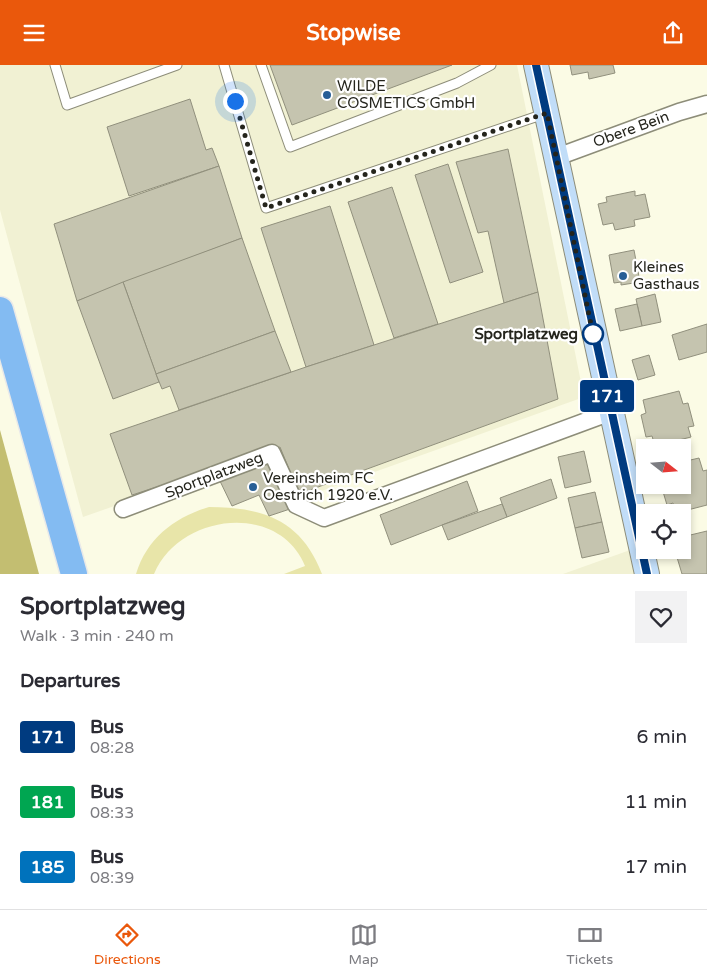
<!DOCTYPE html>
<html lang="en">
<head>
<meta charset="utf-8">
<style>
	body { margin:0; font-family:"Varela Round",sans-serif; background:#f2f2f3; color:#2b2b33; height:100vh; display:flex; flex-direction:column; font-size:19px; white-space:nowrap }
	* { box-sizing:border-box; margin:0 }
	p { font-size:16px; color:#7c7c81 }
	.icon { flex:none; width:28px; height:28px; fill:none; stroke:currentColor; stroke-width:2; stroke-linecap:round; stroke-linejoin:round }
	.map { position:relative; height:509px; overflow:hidden }
	.drawer { display:flex; flex-direction:column; background:#fff; flex:1 }
	.drawer>* { flex:none }
	.badge { padding:0 10px; border-radius:4px; font-size:18px; line-height:32px }
	.needle { width:32px; rotate:107deg }
	.buttons { position:absolute; left:636px; top:374px; display:grid; gap:10px }
	.buttons a { display:grid; place-items:center; width:55px; height:55px; border-radius:0px; background:#fff; box-shadow:0 2px 8px #0003; font-size:25px }
	.you { position:absolute; width:25px; height:25px; margin:-12px; border:4px solid #fff; border-radius:50%; background:#1a73e8; box-shadow:0 0 0 8px #1a73e833 }
	.map>.badge { position:absolute; translate:-50% -50%; box-shadow:0 0 0 2px #fff }
	h2 { padding:0 20px; font-size:19px; line-height:45px }
	.round { display:grid; place-items:center; flex:none; width:52px; height:52px; border-radius:0px; background:#f2f2f3 }
	.summary { display:flex; align-items:center; justify-content:space-between; height:85px; padding:0 20px }
	h1 { font-size:24px; font-weight:700; line-height:38px }
	ul { padding:0; list-style:none }
	li { display:flex; align-items:center; gap:15px; height:65px; padding:0 20px }
	li div { flex:1 }
	li b { display:block; font-size:19px }
	li em { font-style:normal }
	li .badge { min-width:55px; font-weight:700; text-align:center }
	header { display:flex; justify-content:space-between; align-items:center; height:65px; padding:0 20px; background:#ea580c; color:#fff; font-size:22px; font-weight:700 }
	.menu { display:flex; justify-content:space-around; align-items:center; height:70px; border-top:1px solid #e1e1e2; background:#fff; font-size:14px; color:#7c7c81 }
	.menu a { display:grid; justify-items:center; gap:2px }
	.menu .selected { color:#ea580c }
	.map>svg:first-child { display:block }
	.built { fill:#f1f1d3 }
	.green { fill:#e8e5a9 }
	.water { fill:#c3be71 }
	.building { fill:#c5c4af; stroke:#91907d }
	.lines { fill:none; stroke-linecap:round; stroke-linejoin:round }
	.service-casing { stroke:#8d8d79; stroke-width:11 }
	.minor-casing { stroke:#8d8d79; stroke-width:19 }
	.secondary-casing { stroke:#8d8d79; stroke-width:26 }
	.primary-casing { stroke:#e9e9e8; stroke-width:29 }
	.service { stroke:#fff; stroke-width:9 }
	.minor { stroke:#fff; stroke-width:16 }
	.secondary { stroke:#c1ddf8; stroke-width:24 }
	.primary { stroke:#83bbf2; stroke-width:26 }
	.line-casing { stroke:#fff; stroke-width:11 }
	.line { stroke:#003b80; stroke-width:8 }
	.walk { stroke:#24241c; stroke-width:5; stroke-dasharray:0 9 }
	.poi-dot { fill:#275e96; stroke:#fff; stroke-width:2 }
	.stop-dot { fill:#fff; stroke:#003b80; stroke-width:2.5 }
	.labels { text-anchor:middle; dominant-baseline:central; stroke-width:4.5; stroke-linejoin:round; paint-order:stroke }
	.poi-label { font-size:15px; fill:#24241c; stroke:#fff; text-anchor:start }
	.street-label { font-size:15px; fill:#24241c; stroke:#fff }
	.stop-label { font-size:15px; font-weight:bold; fill:#24241c; stroke:#fff; text-anchor:end }
</style>
</head>
<body>
<header><svg class="icon" aria-label="menu" viewBox="0 0 24 24"><path d="M4 6h16M4 12h16M4 18h16"/></svg>Stopwise<svg class="icon" aria-label="share" viewBox="0 0 24 24"><path d="M12 15V3M7 8l5-5 5 5M5 13v7h14v-7"/></svg></header>
<div class="map">
<svg width="707" height="509" viewBox="0 0 707 509">
	<rect width="100%" height="100%" fill="#fbfbe5"/>
	<g class="built">
		<polygon points="0,0 517,0 584,332 299,434 277,384 83,452 0,145"/>
		<polygon points="633,484 638,509 563,509"/>
	</g>
	<path class="green" d="M209,442C264,442 302,456 322,509H284L305,501C279,437 180,448 154,509H136C147,473 175,452 209,442Z"/>
	<polygon class="water" points="0,365 39,509 0,509"/>
	<g class="building">
		<polygon points="270,0 452,0 292,60"/>
		<polygon points="570,0 613,0 615,8 589,14 588,7 572,10"/>
		<polygon points="190,34 206,85 212,83 219,101 129,131 107,62"/>
		<polygon points="508,84 538,227 504,238 488,166 478,168 456,97"/>
		<polygon points="448,99 483,207 450,218 415,110"/>
		<polygon points="219,101 242,173 77,236 54,159"/>
		<polygon points="392,122 438,259 394,273 348,137"/>
		<polygon points="635,126 635,131 645,129 650,152 634,155 635,161 615,165 613,158 603,160 598,139 607,137 606,132"/>
		<polygon points="330,141 374,280 306,302 261,163"/>
		<polygon points="242,173 275,266 156,309 123,217"/>
		<polygon points="634,185 640,217 621,220 621,217 614,218 609,190"/>
		<polygon points="123,217 159,317 113,334 77,236"/>
		<polygon points="538,227 558,334 299,429 280,382 132,430 110,369 306,302"/>
		<polygon points="655,229 661,257 642,261 636,234"/>
		<polygon points="637,239 642,261 620,266 615,244"/>
		<polygon points="707,259 707,287 679,295 672,270"/>
		<polygon points="275,266 291,307 179,345 170,321 162,324 156,309"/>
		<polygon points="649,290 655,310 638,315 632,295"/>
		<polygon points="679,326 683,339 688,338 694,361 688,362 691,372 655,381 652,371 646,372 641,350 646,348 643,335"/>
		<polygon points="584,386 591,417 565,423 558,392"/>
		<polygon points="271,392 293,443 269,451 259,430 232,441 219,414"/>
		<polygon points="699,393 703,406 707,405 707,440 676,448 673,438 667,440 661,420 682,420 682,397"/>
		<polygon points="551,414 557,433 507,452 500,433"/>
		<polygon points="467,416 478,446 391,480 380,450"/>
		<polygon points="595,427 602,457 575,463 568,433"/>
		<polygon points="502,439 507,452 448,475 442,460"/>
		<polygon points="602,457 609,487 582,493 575,463"/>
		<polygon points="707,466 707,509 682,509 676,489 682,487 682,472"/>
	</g>
	<g class="lines">
		<defs>
			<g id="service">
				<polyline points="55,0 67,40 177,0"/>
				<polyline points="224,0 266,143 547,48"/>
				<polyline points="261,0 290,82 457,18 491,0"/>
			</g>
			<g id="minor">
				<polyline points="557,92 679,47 707,39"/>
				<polyline points="123,444 272,388 296,440 324,453 611,347"/>
			</g>
			<polyline id="secondary" points="536,0 647,509"/>
			<polyline id="primary" points="0,245 74,509"/>
		</defs>
		<use href="#service" class="service-casing"/>
		<use href="#minor" class="minor-casing"/>
		<use href="#secondary" class="secondary-casing"/>
		<use href="#primary" class="primary-casing"/>
		<use href="#service" class="service"/>
		<use href="#minor" class="minor"/>
		<use href="#secondary" class="secondary"/>
		<use href="#primary" class="primary"/>
	</g>
	<g class="lines">
		<defs>
			<polyline id="line" points="536,0 647,509"/>
		</defs>
		<use href="#line" class="line-casing"/>
		<use href="#line" class="line"/>
		<polyline class="walk" points="235,36 266,143 547,48 593,269"/>
	</g>
	<g class="poi-dot">
		<circle cx="327" cy="30" r="5"/>
		<circle cx="623" cy="211" r="5"/>
		<circle cx="253" cy="422" r="5"/>
	</g>
	<circle class="stop-dot" cx="593" cy="269" r="10"/>
	<g class="labels">
		<g class="poi-label">
			<text x="337" y="21">WILDE<tspan x="337" dy="17">COSMETICS GmbH</tspan></text>
			<text x="633" y="202">Kleines<tspan x="633" dy="17">Gasthaus</tspan></text>
			<text x="263" y="413">Vereinsheim FC<tspan x="263" dy="17">Oestrich 1920 e.V.</tspan></text>
		</g>
		<g class="street-label">
			<text transform="translate(631 64) rotate(-20)">Obere Bein</text>
			<text transform="translate(214 410) rotate(-21)">Sportplatzweg</text>
		</g>
		<g class="stop-label">
			<text x="578" y="269">Sportplatzweg</text>
		</g>
	</g>
</svg>
<div class="buttons">
<a><svg class="needle" viewBox="-14 -14 28 28"><path d="M0-13l5 13h-10z" fill="#e53935"/><path d="M0 13l5-13h-10z" fill="#7c7c81"/></svg></a>
<a><svg class="icon" aria-label="locate" viewBox="0 0 24 24"><circle cx="12" cy="12" r="6"/><path d="M12 2v4M12 18v4M2 12h4M18 12h4"/></svg></a>
</div>
<div class="you" style="left:235px;top:36px"></div>
<b class="badge" style="left:607px;top:331px;background:#003b80;color:#fff">171</b>
</div>
<section class="drawer">
<div class="summary"><div><h1>Sportplatzweg</h1><p>Walk · 3 min · 240 m</p></div><a class="round"><svg class="icon" aria-label="heart" viewBox="0 0 24 24"><path d="M12 20l-8-8c-3-5 5-10 8-4 3-6 11-1 8 4z"/></svg></a></div>
<h2>Departures</h2>
<ul>
<li><span class="badge" style="background:#003b80;color:#fff">171</span><div><b>Bus</b><p>08:28</p></div><em>6 min</em></li>
<li><span class="badge" style="background:#00a651;color:#fff">181</span><div><b>Bus</b><p>08:33</p></div><em>11 min</em></li>
<li><span class="badge" style="background:#0072bc;color:#fff">185</span><div><b>Bus</b><p>08:39</p></div><em>17 min</em></li>
</ul>
</section>
<nav class="menu">
<a class="selected"><svg class="icon" aria-label="directions" viewBox="0 0 24 24"><path d="M12 3l9 9-9 9-9-9zM9 14v-3h6M13 9l2 2-2 2"/></svg>Directions</a>
<a><svg class="icon" aria-label="map" viewBox="0 0 24 24"><path d="M3 6l6-2 6 2 6-2v14l-6 2-6-2-6 2zM9 4v14M15 6v14"/></svg>Map</a>
<a><svg class="icon" aria-label="tickets" viewBox="0 0 24 24"><path d="M3 7h18v10H3zM15 7v10"/></svg>Tickets</a>
</nav>
</body>
</html>
